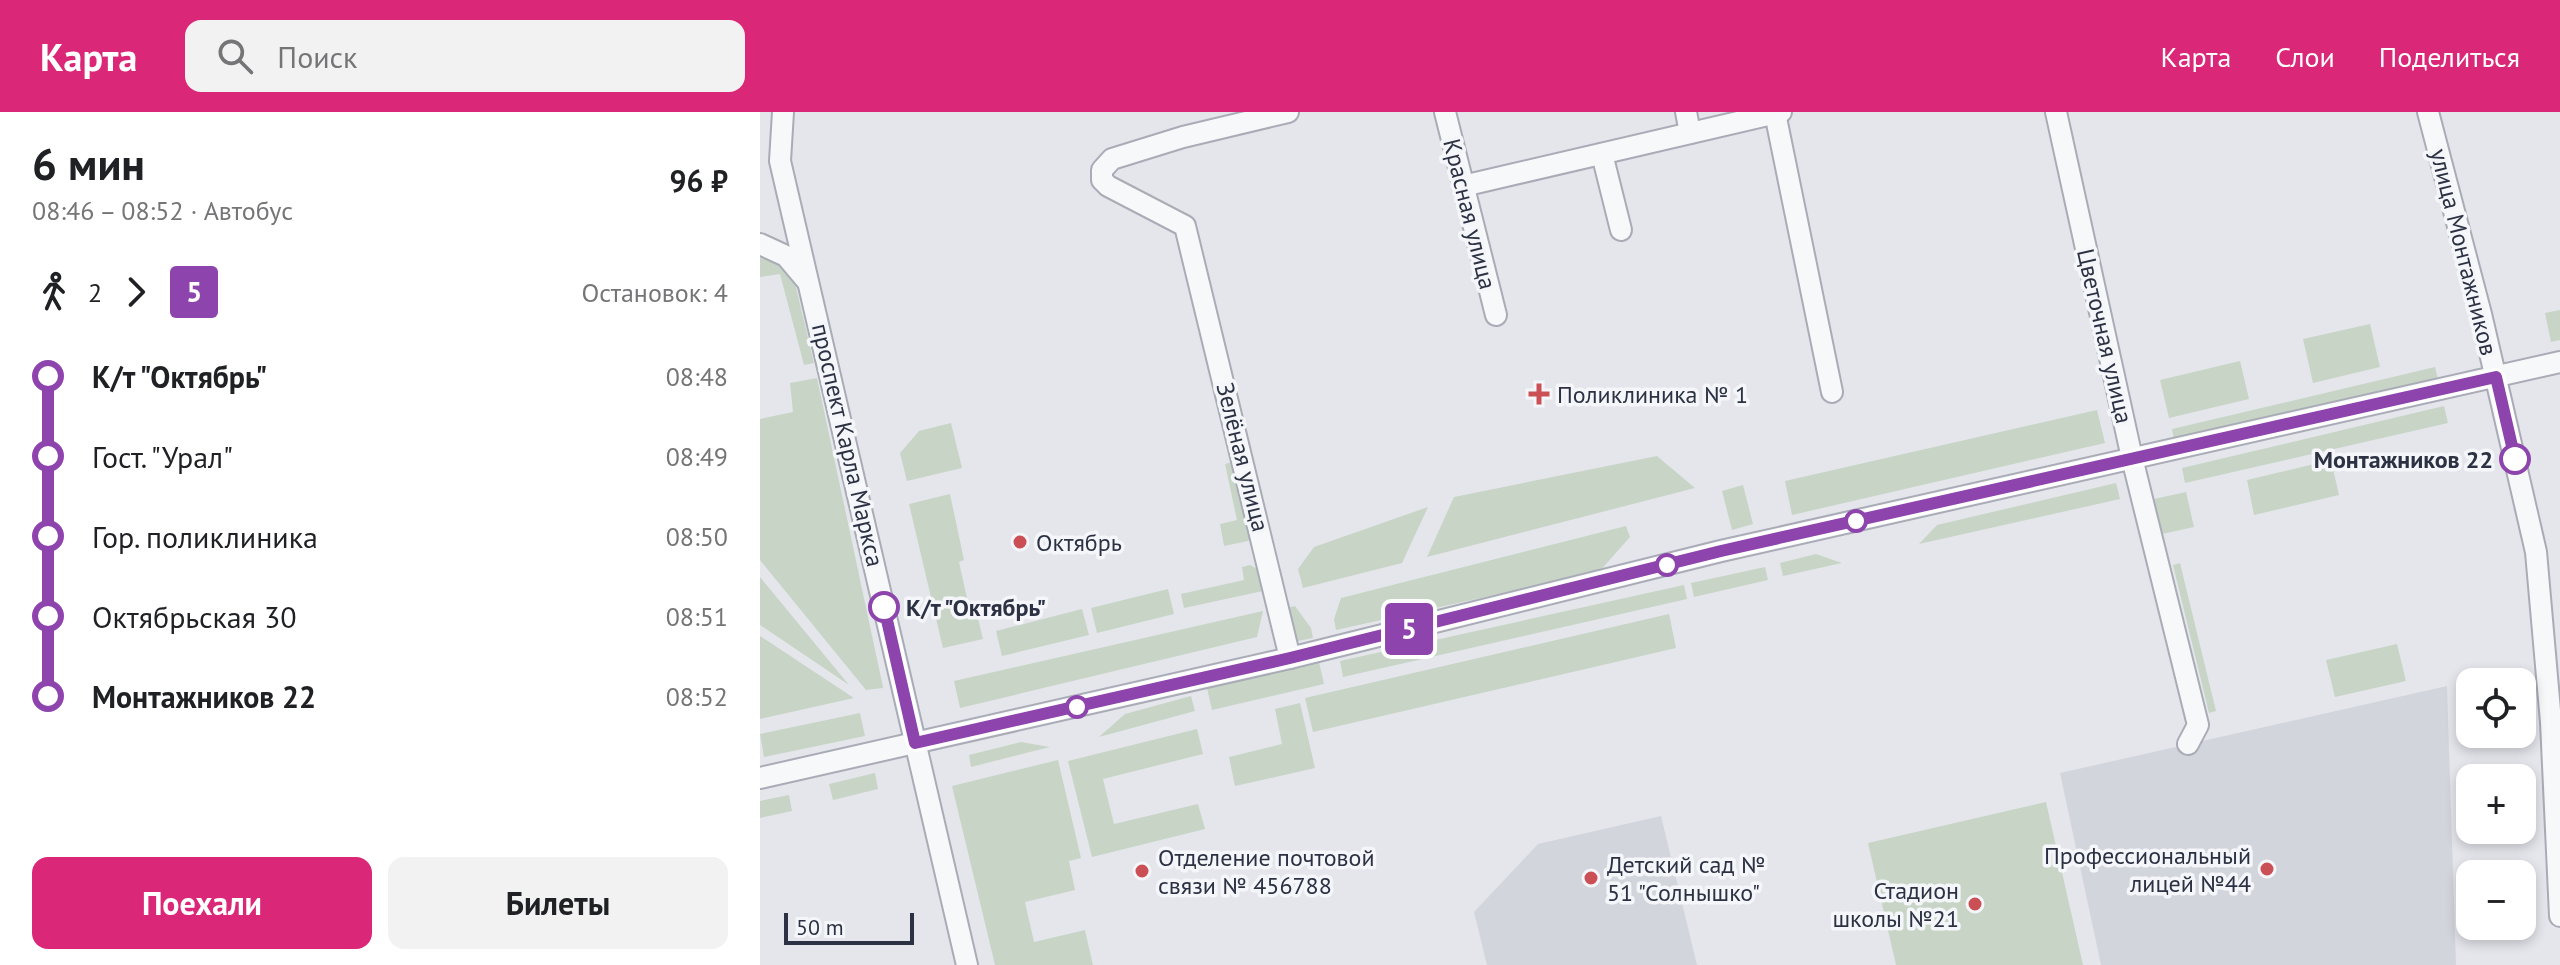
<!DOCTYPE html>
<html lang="ru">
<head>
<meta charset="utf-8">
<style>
	body { margin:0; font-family:"PT Sans",sans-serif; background:#f2f2f2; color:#202124; height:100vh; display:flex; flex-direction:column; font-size:30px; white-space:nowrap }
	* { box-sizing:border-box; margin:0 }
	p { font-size:26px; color:#757577 }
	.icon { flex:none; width:44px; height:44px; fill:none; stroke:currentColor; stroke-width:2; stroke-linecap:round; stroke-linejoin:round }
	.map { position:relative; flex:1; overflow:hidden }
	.details { display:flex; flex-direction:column; background:#fff; width:760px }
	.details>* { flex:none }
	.badge { padding:0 16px; border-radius:6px; font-size:28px; line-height:52px }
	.tools { position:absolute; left:1696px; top:556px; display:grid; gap:16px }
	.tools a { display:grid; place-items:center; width:80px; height:80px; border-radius:16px; background:#fff; box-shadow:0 4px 12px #0003; font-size:40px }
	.scale { position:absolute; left:24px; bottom:20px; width:130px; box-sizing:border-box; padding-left:8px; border:4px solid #2c3244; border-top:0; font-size:22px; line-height:28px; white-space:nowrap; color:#2c3244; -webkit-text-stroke:6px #f4f6f9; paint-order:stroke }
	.map>.badge { position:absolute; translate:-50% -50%; box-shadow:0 0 0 4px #fff }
	.legs { display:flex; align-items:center; gap:12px; height:88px; padding:0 32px; font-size:26px }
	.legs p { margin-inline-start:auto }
	.overview { display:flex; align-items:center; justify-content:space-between; height:136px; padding:0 32px }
	h1 { font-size:44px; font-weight:700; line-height:60px }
	.primary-button { display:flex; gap:16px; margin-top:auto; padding:16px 32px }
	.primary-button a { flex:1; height:92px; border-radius:16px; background:#db2777; color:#fff; font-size:32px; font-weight:700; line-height:92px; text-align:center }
	.primary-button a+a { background:#f2f2f2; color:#202124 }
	ul { padding:0 32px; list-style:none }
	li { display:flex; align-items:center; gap:28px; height:80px; font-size:30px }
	li i { display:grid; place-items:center; width:12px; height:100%; margin:0 10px; background:currentColor }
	li i::after { content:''; width:20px; height:20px; margin:-10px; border:6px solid; border-radius:50%; background:#fff }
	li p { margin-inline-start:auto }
	li:first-child i { background:linear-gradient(#0000 50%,currentColor 0) }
	li:last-child i { background:linear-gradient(currentColor 50%,#0000 0) }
	header { display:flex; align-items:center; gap:48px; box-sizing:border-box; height:112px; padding:0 40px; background:#db2777; color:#fff }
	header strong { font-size:38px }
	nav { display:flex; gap:44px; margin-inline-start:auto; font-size:28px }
	.search { width:560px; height:72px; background:#f2f2f2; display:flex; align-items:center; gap:20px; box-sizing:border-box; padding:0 28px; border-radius:16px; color:#757577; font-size:30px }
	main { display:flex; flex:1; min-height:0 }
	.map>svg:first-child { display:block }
	.built { fill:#d3d5dd }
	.green { fill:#c8d5c6 }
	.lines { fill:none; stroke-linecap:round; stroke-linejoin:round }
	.minor-casing { stroke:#a9acb6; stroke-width:24 }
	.minor { stroke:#f7f8fa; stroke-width:20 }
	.line-1-casing { stroke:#fff; stroke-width:18 }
	.line-1 { stroke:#8e44ad; stroke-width:12 }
	.poi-dot { fill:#ca5056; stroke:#f4f6f9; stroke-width:3 }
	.stop-1-dot { fill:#fff; stroke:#8e44ad; stroke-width:4 }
	.labels { text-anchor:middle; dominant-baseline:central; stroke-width:7; stroke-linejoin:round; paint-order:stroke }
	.street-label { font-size:24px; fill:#2c3244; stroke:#f4f6f9 }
	.poi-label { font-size:24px; fill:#2c3244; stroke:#f4f6f9; text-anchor:start }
	.stop-label { font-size:24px; font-weight:bold; fill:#2c3244; stroke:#f4f6f9; text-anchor:end }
</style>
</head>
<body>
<header>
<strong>Карта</strong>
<div class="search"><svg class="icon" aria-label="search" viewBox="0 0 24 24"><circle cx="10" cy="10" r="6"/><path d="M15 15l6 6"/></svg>Поиск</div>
<nav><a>Карта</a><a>Слои</a><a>Поделиться</a></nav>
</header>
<main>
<section class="details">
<div class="overview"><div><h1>6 мин</h1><p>08:46 – 08:52 · Автобус</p></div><b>96 ₽</b></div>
<div class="legs"><svg class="icon" aria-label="walk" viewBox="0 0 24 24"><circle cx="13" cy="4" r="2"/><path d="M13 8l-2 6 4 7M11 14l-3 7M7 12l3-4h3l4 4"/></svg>2<svg class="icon" aria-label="forward" viewBox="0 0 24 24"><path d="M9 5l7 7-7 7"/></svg><b class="badge" style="background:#8e44ad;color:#fff">5</b><p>Остановок: 4</p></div>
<ul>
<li><i style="color:#8e44ad"></i><b>К/т &quot;Октябрь&quot;</b><p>08:48</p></li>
<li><i style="color:#8e44ad"></i><span>Гост. &quot;Урал&quot;</span><p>08:49</p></li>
<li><i style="color:#8e44ad"></i><span>Гор. поликлиника</span><p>08:50</p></li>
<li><i style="color:#8e44ad"></i><span>Октябрьская 30</span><p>08:51</p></li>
<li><i style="color:#8e44ad"></i><b>Монтажников 22</b><p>08:52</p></li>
</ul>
<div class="primary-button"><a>Поехали</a><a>Билеты</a></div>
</section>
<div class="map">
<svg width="1800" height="853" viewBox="0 0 1800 853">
	<rect width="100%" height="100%" fill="#e4e6ec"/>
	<g class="built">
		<polygon points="1687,574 1696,853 1341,853 1300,661"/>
		<polygon points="901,704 937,853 727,853 714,800 778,732"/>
	</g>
	<g class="green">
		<path d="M0,146C16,147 27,157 35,171L54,251L44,253L20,162L0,165Z"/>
		<polygon points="1800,198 1800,228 1791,230 1785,201"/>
		<polygon points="1610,212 1620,255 1553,271 1543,227"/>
		<polygon points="1480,249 1489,287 1409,306 1400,268"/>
		<polygon points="1675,255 1679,272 1415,333 1412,317"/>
		<polygon points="57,266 123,575 123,576 106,578 0,448 0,307 33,300 30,271"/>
		<polygon points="1684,294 1688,311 1425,371 1422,356"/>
		<polygon points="1337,298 1345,331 1032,403 1025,369"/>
		<polygon points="191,311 202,356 147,369 140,341 159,319"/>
		<polygon points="897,344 935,376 667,445 694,385"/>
		<polygon points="1571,348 1579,383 1494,403 1487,368"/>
		<polygon points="477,349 493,424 488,429 464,434 460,412 477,408 465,352"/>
		<polygon points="1356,371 1360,387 1159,432 1177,413"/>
		<polygon points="983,373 993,412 972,418 962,379"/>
		<polygon points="1426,380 1434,415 1402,422 1394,387"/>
		<polygon points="190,382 204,448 199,450 209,495 215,494 223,527 183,536 149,392"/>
		<polygon points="668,395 642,451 543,476 538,457 554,435"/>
		<polygon points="866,414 870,425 839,460 576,518 574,507 581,486"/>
		<polygon points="1056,442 1082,451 1023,464 1020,451"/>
		<polygon points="1420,451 1456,599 1449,601 1413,453"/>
		<polygon points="490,453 499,458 503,479 424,496 421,482 484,468 482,455"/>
		<polygon points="1005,455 1008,468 934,485 931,471"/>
		<polygon points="0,465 89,573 0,513"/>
		<polygon points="924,473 927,487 583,565 580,549"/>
		<polygon points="408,477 414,502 337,521 331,496"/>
		<polygon points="535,494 551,516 553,526 533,530 526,496"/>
		<polygon points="322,497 329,523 242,544 236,519"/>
		<polygon points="503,499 497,525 200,596 194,569"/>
		<polygon points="909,502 916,536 553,620 545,586"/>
		<polygon points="0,524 94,586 0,607"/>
		<polygon points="1637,532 1646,569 1575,585 1566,548"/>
		<polygon points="559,550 564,572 452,598 447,576"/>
		<polygon points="431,584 435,599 339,625 365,602"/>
		<polygon points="540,591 555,656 475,674 469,645 522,632 515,597"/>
		<polygon points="100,601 105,624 4,645 0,622"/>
		<polygon points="437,617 443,642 343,667 354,712 438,692 445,717 332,745 308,649"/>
		<polygon points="261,630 290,635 211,655 209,643"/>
		<polygon points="298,648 321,746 309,749 315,778 265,790 274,830 325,818 333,853 235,853 192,674"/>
		<polygon points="115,661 118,677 73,688 69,672"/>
		<polygon points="29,683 32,699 0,706 0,689"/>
		<polygon points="1286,690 1323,853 1136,853 1108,731"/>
	</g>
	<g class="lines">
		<defs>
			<g id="minor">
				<polyline points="23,0 20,49 207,853"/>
				<polyline points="528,0 423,25 352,47 342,58 342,68 348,74 425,114 530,546"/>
				<polyline points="685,0 736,203"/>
				<polyline points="926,0 930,21"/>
				<polyline points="1296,0 1372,346 1438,613 1428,632"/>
				<polyline points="1668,0 1721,202 1776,440 1791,610 1800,804"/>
				<polyline points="1015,1 1072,280"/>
				<polyline points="842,42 861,118"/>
				<polyline points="703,74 1021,0"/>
				<polyline points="0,132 26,144 47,169"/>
				<polyline points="0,666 530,546 961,439 1800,250"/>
			</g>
		</defs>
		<use href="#minor" class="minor-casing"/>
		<use href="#minor" class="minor"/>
	</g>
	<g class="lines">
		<defs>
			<polyline id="line-1" points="124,495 155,631 530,546 961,439 1736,265 1755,347"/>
		</defs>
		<use href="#line-1" class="line-1-casing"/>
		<use href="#line-1" class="line-1"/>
	</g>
	<g class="poi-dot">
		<path d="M775 270h8v8h8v8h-8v8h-8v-8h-8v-8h8z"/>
		<circle cx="260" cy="430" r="8"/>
		<circle cx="1507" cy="757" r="8"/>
		<circle cx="382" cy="759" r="8"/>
		<circle cx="831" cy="766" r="8"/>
		<circle cx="1215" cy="792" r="8"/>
	</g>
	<g class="stop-1-dot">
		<circle cx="1755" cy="347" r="14"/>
		<circle cx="1096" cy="409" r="10"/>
		<circle cx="907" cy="453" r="10"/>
		<circle cx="124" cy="495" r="14"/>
		<circle cx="317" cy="595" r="10"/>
	</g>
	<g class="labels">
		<g class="street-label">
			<text transform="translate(710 102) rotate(76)">Красная улица</text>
			<text transform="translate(1704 140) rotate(76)">улица Монтажников</text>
			<text transform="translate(1345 224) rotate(77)">Цветочная улица</text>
			<text transform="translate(88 333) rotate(77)">проспект Карла Маркса</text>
			<text transform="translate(483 345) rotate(76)">Зелёная улица</text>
		</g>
		<g class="poi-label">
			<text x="797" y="282">Поликлиника № 1</text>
			<text x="276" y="430">Октябрь</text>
			<text x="1491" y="743" text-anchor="end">Профессиональный<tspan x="1491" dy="28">лицей №44</tspan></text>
			<text x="398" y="745">Отделение почтовой<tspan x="398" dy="28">связи № 456788</tspan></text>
			<text x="847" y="752">Детский сад №<tspan x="847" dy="28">51 "Солнышко"</tspan></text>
			<text x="1199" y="778" text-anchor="end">Стадион<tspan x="1199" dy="28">школы №21</tspan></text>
		</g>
		<g class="stop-label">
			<text x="1733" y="347">Монтажников 22</text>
			<text x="146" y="495" text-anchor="start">К/т "Октябрь"</text>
		</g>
	</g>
</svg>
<div class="tools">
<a><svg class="icon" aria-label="locate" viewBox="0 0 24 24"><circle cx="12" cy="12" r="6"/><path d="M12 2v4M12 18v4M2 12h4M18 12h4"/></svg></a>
<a>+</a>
<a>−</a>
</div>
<div class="scale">50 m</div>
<b class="badge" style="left:649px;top:517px;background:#8e44ad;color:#fff">5</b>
</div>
</main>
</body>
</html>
